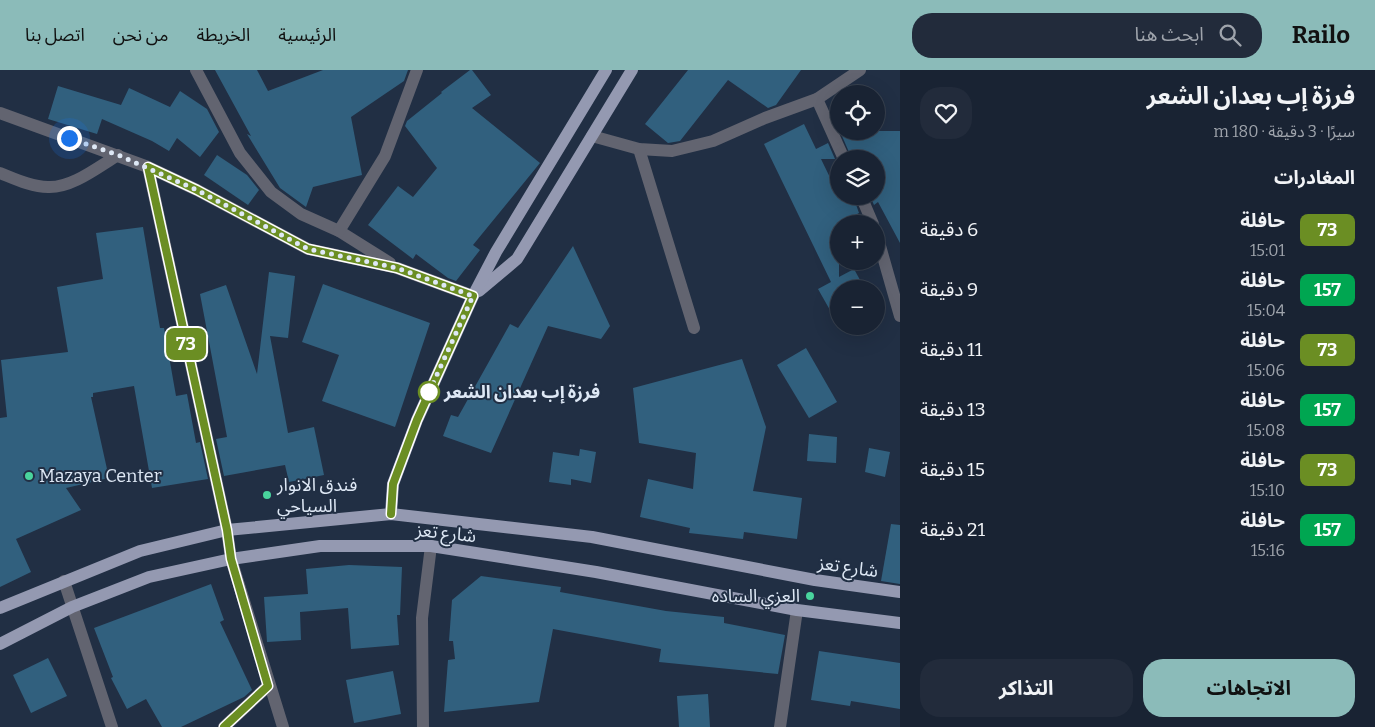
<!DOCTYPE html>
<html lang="ar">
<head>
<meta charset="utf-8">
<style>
	body { margin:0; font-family:Bitter,"Noto Sans Arabic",serif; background:#222b3b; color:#f1f3f6; direction:rtl; height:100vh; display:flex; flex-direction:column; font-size:19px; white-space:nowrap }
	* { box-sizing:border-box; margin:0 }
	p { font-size:16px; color:#9fa4ac }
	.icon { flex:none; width:28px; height:28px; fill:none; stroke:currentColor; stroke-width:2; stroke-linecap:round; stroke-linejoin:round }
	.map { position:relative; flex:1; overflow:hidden; direction:ltr }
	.details { display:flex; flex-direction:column; background:#192333; width:475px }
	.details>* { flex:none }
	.badge { padding:0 10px; border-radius:8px; font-size:18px; line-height:32px }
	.tools { position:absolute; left:830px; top:15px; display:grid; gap:10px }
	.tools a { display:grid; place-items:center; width:55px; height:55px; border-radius:50%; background:#192333; box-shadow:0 5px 20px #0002,0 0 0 1px #37404e; font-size:25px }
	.you { position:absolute; width:25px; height:25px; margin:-12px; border:4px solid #fff; border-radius:50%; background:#1a73e8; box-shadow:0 0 0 8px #1a73e833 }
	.map>.badge { position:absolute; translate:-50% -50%; box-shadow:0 0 0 2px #fff }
	h2 { padding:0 20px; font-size:19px; line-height:45px }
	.round { display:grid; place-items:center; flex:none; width:52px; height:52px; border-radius:20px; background:#222b3b }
	.headline { display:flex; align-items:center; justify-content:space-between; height:85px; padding:0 20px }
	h1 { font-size:24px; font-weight:700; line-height:38px }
	.action { display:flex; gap:10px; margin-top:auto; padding:10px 20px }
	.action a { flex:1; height:58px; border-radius:20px; background:#8bbbb9; color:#111; font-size:20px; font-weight:700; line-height:58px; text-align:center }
	.action a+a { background:#222b3b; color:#f1f3f6 }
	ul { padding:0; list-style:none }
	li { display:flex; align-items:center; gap:15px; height:60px; padding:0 20px }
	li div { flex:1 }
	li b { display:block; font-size:19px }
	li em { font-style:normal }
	li .badge { min-width:55px; font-weight:700; text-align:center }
	header { display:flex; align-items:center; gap:30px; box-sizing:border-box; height:70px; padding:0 25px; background:#8bbbb9; color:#111 }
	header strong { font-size:24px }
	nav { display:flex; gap:28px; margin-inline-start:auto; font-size:18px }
	.search { width:350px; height:45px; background:#222b3b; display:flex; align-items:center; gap:12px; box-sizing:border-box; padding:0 18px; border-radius:20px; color:#9fa4ac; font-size:19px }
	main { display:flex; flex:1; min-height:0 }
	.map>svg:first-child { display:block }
	.building { fill:#31607e }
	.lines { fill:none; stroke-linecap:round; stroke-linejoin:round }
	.minor { stroke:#626470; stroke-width:12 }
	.major { stroke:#9499b1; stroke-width:12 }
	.line-casing { stroke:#fff; stroke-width:11 }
	.line { stroke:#6b8e23; stroke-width:8 }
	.walk { stroke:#dee8f5; stroke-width:5; stroke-dasharray:0 9 }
	.stop-dot { fill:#fff; stroke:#6b8e23; stroke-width:2.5 }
	.poi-dot { fill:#49d49d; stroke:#212f44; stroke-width:2 }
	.labels { text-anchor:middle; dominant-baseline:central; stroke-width:4; stroke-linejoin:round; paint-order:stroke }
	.stop-label { font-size:18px; font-weight:bold; fill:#dee8f5; stroke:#212f44; text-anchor:start }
	.poi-label { font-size:18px; fill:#dee8f5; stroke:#212f44; text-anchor:start }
	.street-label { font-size:18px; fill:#dee8f5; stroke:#212f44 }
</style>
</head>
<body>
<header>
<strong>Railo</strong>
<div class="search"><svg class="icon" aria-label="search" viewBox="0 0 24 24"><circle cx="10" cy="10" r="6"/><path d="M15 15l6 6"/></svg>ابحث هنا</div>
<nav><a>الرئيسية</a><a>الخريطة</a><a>من نحن</a><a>اتصل بنا</a></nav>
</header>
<main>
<section class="details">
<div class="headline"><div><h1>فرزة إب بعدان الشعر</h1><p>سيرًا · 3 دقيقة · 180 m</p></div><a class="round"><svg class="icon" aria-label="heart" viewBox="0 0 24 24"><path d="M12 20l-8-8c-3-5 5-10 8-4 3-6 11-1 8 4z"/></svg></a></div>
<h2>المغادرات</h2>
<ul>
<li><span class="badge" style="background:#6b8e23;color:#fff">73</span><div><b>حافلة</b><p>15:01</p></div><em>6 دقيقة</em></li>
<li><span class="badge" style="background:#00a651;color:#fff">157</span><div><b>حافلة</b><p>15:04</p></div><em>9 دقيقة</em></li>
<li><span class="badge" style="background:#6b8e23;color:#fff">73</span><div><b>حافلة</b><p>15:06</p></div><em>11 دقيقة</em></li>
<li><span class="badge" style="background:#00a651;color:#fff">157</span><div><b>حافلة</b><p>15:08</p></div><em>13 دقيقة</em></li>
<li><span class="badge" style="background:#6b8e23;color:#fff">73</span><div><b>حافلة</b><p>15:10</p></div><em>15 دقيقة</em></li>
<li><span class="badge" style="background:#00a651;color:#fff">157</span><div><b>حافلة</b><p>15:16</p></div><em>21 دقيقة</em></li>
</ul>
<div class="action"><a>الاتجاهات</a><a>التذاكر</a></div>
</section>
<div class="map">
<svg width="900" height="657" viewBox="0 0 900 657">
	<rect width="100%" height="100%" fill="#212f44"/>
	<g class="building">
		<polygon points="215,0 257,0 268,21 323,0 408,0 404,11 351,47 362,105 313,117 306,137 280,118 247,64 251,66"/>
		<polygon points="470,0 472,0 491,25 472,38 540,93 473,175 480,180 456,211 448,208 416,184 413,189 368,155 398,116 413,127 437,98 405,56 407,51 442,23 441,22"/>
		<polygon points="688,0 801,0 776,35 768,38 728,10 680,71 668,73 645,54"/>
		<polygon points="58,16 121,35 129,18 170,37 180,21 207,39 219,62 200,87 177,68 169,81 152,71 102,49 97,64 48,49"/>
		<polygon points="804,54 816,79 828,73 835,89 821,89 839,126 853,126 859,143 849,148 852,154 839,154 839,207 854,199 865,219 839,219 839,256 818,219 831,212 764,74"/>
		<polygon points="852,61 900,61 900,173 878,132 874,135 870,126 876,126 876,89 852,89 842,66"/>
		<polygon points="217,85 247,105 259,120 248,135 204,105"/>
		<polygon points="143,157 160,258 164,258 176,326 187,324 196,373 200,372 208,409 152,418 134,316 93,323 93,327 91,327 109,408 66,418 81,440 16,469 31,502 0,517 0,348 7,347 1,290 68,282 57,217 103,209 96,163"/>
		<polygon points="573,176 610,256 601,269 548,256 491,383 443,366 451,345 458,347 510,254 518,258"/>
		<polygon points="269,202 295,206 288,268 270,266 288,363 314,357 324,405 289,412 285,395 224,406 216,369 227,367 200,224 226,215 257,304"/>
		<polygon points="323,214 430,253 395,357 322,331 339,285 302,272"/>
		<polygon points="806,278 837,332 809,348 777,295"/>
		<polygon points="742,289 766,357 753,421 802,428 797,469 744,462 743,469 689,463 690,458 640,447 648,409 693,419 696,383 639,373 633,318"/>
		<polygon points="809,364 837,367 836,393 807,391"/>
		<polygon points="869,378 890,382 885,407 865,402"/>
		<polygon points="580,379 596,382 591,413 571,409 571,415 549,412 553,382 579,386"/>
		<polygon points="891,454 900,455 900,514 881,511"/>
		<polygon points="349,495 402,497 400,545 397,545 399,575 351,579 348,538 300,542 301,570 267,572 264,527 308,524 306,499"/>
		<polygon points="481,506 561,517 560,522 666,541 724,547 724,553 785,565 778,604 659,592 661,579 553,559 539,632 444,642 448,590 455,589 453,571 449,571 452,530"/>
		<polygon points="211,514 224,550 220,552 252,620 244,627 181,657 162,657 146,629 127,639 111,608 113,607 94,558"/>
		<polygon points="819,581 900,593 900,639 851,631 850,636 811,630"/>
		<polygon points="48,588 67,626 31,643 13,605"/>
		<polygon points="393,601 401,644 354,653 346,610"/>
		<polygon points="708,624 710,657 679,657 677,626"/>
	</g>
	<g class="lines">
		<g class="minor">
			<polyline points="196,0 240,83 271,122 301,144 339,161 390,193"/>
			<polyline points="817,29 844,89"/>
			<polyline points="0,43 148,97 197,120 308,179 397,198 473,226"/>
			<polyline points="592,66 639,79 672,81 713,71 765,48 817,29 860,0"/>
			<polyline points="639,79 694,258"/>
			<polyline points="148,97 227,460 231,489 283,657"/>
			<path d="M0,103C15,109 32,117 48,117C72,118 98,97 118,85"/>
			<polyline points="861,126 873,154"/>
			<polyline points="339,161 385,86 417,0"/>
			<polyline points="876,162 900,246"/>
			<polyline points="64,511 112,657"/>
			<polyline points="224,657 268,616"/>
			<polyline points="423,657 422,548 431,476"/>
			<polyline points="780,657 797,540"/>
		</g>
		<g class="major">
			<polyline points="479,221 517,189 632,0"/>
			<polyline points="391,444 393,414 417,350 473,226 496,182 606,0"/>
			<polyline points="0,538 140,481 227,460 391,444 592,467 815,510 900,522"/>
			<polyline points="0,574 72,537 149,507 231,489 320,476 431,476 596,502 797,540 900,553"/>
		</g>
	</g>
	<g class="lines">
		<defs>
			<polyline id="line" points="224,657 268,616 231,489 227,460 148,97 197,120 308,179 397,198 473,226 417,350 393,414 391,444"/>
		</defs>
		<use href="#line" class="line-casing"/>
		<use href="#line" class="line"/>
		<polyline class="walk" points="69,68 118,85 197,120 308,179 397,198 473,226 429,322"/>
	</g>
	<circle class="stop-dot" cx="429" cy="322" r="10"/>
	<g class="poi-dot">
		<circle cx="29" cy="406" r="5"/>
		<circle cx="267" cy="425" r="5"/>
		<circle cx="810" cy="526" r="5"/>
	</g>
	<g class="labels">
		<g class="stop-label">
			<text x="444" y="322">فرزة إب بعدان الشعر</text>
		</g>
		<g class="poi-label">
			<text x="39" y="406">Mazaya Center</text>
			<text x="277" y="415">فندق الانوار<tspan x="277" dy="21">السياحي</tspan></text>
			<text x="800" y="526" text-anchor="end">العزي الساده</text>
		</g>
		<g class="street-label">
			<text transform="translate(446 463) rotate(6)">شارع تعز</text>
			<text transform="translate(848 497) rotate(8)">شارع تعز</text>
		</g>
	</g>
</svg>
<div class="tools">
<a><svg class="icon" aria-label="locate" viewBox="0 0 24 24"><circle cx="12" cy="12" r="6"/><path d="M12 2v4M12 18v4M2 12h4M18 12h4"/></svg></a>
<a><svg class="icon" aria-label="layers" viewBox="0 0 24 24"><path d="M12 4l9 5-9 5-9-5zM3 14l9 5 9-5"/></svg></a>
<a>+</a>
<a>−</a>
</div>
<div class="you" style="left:69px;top:68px"></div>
<b class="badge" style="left:186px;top:274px;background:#6b8e23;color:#fff">73</b>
</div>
</main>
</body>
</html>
